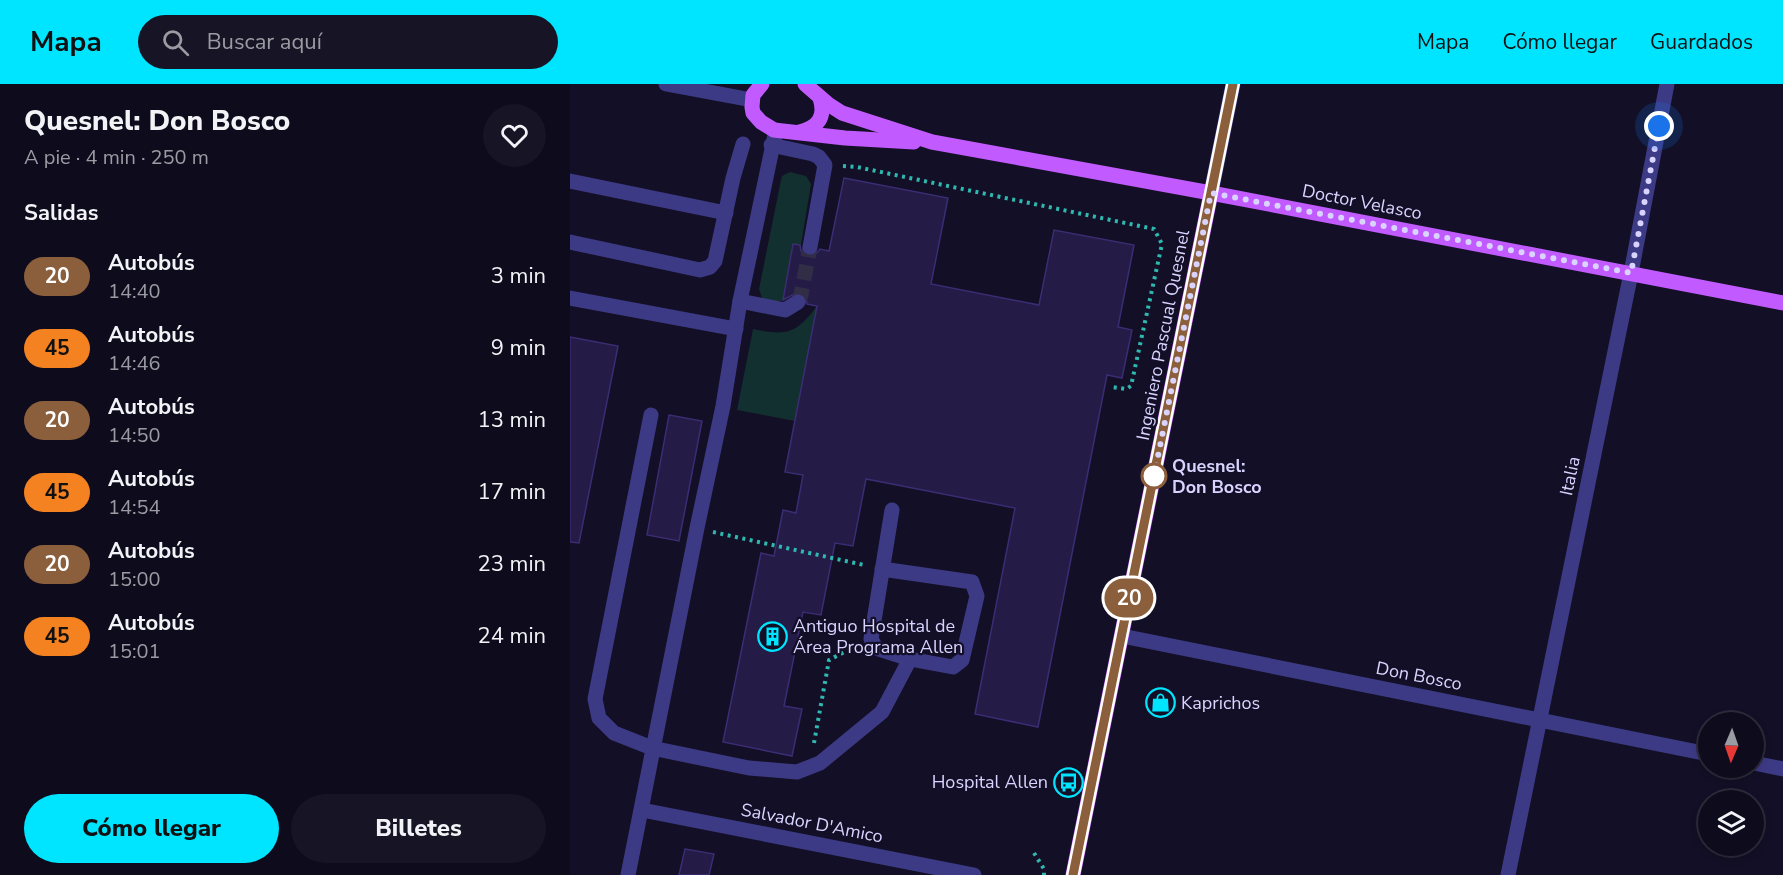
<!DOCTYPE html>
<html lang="es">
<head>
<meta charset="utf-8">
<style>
	body { margin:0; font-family:"Nunito Sans",sans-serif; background:#171425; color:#f1f3f6; height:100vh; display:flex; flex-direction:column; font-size:22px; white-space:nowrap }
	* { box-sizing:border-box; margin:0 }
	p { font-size:20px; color:#9b9ba3 }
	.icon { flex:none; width:33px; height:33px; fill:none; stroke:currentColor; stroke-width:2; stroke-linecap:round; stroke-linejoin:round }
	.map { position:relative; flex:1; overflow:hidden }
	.drawer { display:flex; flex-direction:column; background:#0e0b1c; width:570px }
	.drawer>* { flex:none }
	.badge { padding:0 12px; border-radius:20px; font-size:21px; line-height:39px }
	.needle { width:39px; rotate:182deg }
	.buttons { position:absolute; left:1128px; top:628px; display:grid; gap:12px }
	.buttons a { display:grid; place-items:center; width:66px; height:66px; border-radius:50%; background:#0e0b1c; box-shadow:0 3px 9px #0003,0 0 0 2px #2e2b3b; font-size:30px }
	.you { position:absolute; width:30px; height:30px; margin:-15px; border:4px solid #fff; border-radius:50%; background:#1a73e8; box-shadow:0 0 0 9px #1a73e833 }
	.map>.badge { position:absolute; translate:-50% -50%; box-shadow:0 0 0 3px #fff }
	h2 { padding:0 24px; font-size:22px; line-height:54px }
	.round { display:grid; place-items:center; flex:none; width:63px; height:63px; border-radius:32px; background:#171425 }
	.headline { display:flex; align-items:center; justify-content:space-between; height:102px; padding:0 24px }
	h1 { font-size:28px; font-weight:800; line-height:45px }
	.action { display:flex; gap:12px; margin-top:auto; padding:12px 24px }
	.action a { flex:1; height:69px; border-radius:36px; background:#00e5ff; color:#111; font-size:24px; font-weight:800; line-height:69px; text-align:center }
	.action a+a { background:#171425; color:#f1f3f6 }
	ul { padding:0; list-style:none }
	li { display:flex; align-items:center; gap:18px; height:72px; padding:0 24px }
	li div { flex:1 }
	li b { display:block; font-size:22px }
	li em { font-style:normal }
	li .badge { min-width:66px; font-weight:700; text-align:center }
	header { display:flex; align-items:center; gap:36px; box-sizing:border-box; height:84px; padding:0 30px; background:#00e5ff; color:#111 }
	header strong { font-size:28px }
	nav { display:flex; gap:33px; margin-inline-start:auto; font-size:21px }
	.search { width:420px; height:54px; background:#171425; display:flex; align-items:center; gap:15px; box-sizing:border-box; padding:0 21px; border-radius:33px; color:#9b9ba3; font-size:22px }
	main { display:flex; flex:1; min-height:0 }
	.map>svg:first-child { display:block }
	.green { fill:#12302f }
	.building { fill:#241b47; stroke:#3b2d73; stroke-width:1.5 }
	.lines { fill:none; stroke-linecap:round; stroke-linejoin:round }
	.minor-tunnel { stroke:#312d47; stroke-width:15; stroke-dasharray:15 8; stroke-linecap:butt }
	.path { stroke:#2fb8b0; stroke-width:4; stroke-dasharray:3 4.5; stroke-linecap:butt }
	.minor { stroke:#3d3a85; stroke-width:15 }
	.major { stroke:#c25bff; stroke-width:15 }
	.line-casing { stroke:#fff; stroke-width:14 }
	.line { stroke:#8b5e3c; stroke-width:9 }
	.walk { stroke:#d9d4ff; stroke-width:6; stroke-dasharray:0 10.8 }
	.stop-dot { fill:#fff; stroke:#8b5e3c; stroke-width:3 }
	.labels { text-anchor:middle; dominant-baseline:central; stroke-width:4.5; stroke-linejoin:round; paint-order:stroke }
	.street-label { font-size:18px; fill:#d9d4ff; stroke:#130f26 }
	.stop-label { font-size:18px; font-weight:bold; fill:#d9d4ff; stroke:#130f26; text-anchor:start }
	.poi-label { font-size:18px; fill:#d9d4ff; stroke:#130f26; text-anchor:start }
</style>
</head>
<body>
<header>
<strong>Mapa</strong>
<div class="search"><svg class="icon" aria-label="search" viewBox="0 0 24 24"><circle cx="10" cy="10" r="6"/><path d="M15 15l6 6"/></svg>Buscar aquí</div>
<nav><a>Mapa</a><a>Cómo llegar</a><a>Guardados</a></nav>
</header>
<main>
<section class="drawer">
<div class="headline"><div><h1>Quesnel: Don Bosco</h1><p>A pie · 4 min · 250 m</p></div><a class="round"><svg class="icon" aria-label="heart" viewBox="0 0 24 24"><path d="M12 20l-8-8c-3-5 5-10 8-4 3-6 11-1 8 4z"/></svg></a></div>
<h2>Salidas</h2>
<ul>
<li><span class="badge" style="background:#8b5e3c;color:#fff">20</span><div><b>Autobús</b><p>14:40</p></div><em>3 min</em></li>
<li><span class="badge" style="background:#f58220;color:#111">45</span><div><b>Autobús</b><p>14:46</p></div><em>9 min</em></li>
<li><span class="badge" style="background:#8b5e3c;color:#fff">20</span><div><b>Autobús</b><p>14:50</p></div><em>13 min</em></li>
<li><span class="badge" style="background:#f58220;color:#111">45</span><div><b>Autobús</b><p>14:54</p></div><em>17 min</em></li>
<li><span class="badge" style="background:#8b5e3c;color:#fff">20</span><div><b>Autobús</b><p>15:00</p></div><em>23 min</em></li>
<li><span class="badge" style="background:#f58220;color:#111">45</span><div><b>Autobús</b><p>15:01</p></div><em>24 min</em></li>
</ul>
<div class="action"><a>Cómo llegar</a><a>Billetes</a></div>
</section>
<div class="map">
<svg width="1213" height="791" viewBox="0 0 1213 791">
	<rect width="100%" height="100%" fill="#130f26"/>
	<g class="green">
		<polygon points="220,88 236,92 241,100 231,161 223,160 213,216 207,218 192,214 189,205 211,96 212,92"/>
		<path d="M247,222L225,337L167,326L183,245C217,252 226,250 247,222Z"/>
	</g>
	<g class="building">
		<polygon points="274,94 378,114 361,200 469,221 484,146 564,161 548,243 562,246 552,294 537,291 468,643 405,630 445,424 296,395 283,462 265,459 251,531 233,528 214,622 232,625 222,672 153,658 191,469 204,472 213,426 226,429 233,391 215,388 247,222 237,220 236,212 228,208 213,216 223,160 230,161 231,167 238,172 244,172 250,165 259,167"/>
		<polygon points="0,253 48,262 9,459 0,458"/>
		<polygon points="99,331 132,337 109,457 77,451"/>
		<polygon points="115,765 144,770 139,791 109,791"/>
	</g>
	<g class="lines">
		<polyline class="minor-tunnel" points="228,218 231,211 240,163"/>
		<g class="path">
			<polyline points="273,82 287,83 584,145 592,160 561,302 556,305 542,303"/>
			<polyline points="143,448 294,481"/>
			<polyline points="244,659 259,576 284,563"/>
			<polyline points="464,769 474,785 474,791"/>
		</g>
		<g class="minor">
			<polyline points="96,0 182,16"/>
			<polyline points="201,61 243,70 249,73 255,81 240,163"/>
			<polyline points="0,97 156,129"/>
			<polyline points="641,109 663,0"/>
			<polyline points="0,158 130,186 140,183 145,177 163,94 173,60"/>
			<polyline points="0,214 166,245"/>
			<polyline points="170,217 215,226 228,218"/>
			<polyline points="81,331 25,615 29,634 44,649 82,664 179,684 227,688 250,679 312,628 340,575 306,564 301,555 322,426"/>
			<polyline points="312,485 402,498 407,512 392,576 383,583 340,575"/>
			<polyline points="552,552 1138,670"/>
			<polyline points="1184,679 1213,685"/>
			<polyline points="72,726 404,791"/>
			<polyline points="58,791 127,444 153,322 170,217 206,46"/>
			<polyline points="938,791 1061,189 1097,0"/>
		</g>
		<g class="major">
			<polyline points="192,0 183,11 182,23 183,29 191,38 204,46 275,54 344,58"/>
			<polyline points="235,0 258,20 272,29 362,58 641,109 1213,219"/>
			<path d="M229,48C248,44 256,33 250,14"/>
			<polyline points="503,791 641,109"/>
		</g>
	</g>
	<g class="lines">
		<defs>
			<polyline id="line" points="503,791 663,0"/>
		</defs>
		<use href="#line" class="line-casing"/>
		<use href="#line" class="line"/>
		<polyline class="walk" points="584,392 641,109 1061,189 1089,42"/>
	</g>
	<defs>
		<symbol id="building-ring" viewBox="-11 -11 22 22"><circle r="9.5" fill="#130f26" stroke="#00e5ff" stroke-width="1.5"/><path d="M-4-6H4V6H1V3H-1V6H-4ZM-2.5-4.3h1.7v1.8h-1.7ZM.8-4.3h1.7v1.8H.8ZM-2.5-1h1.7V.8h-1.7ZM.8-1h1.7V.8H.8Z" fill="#00e5ff"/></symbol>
		<symbol id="shop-ring" viewBox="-11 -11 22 22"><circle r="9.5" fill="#130f26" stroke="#00e5ff" stroke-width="1.5"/><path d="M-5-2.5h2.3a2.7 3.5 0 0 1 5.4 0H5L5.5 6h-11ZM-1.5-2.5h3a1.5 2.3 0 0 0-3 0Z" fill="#00e5ff"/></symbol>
		<symbol id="bus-ring" viewBox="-11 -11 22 22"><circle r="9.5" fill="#130f26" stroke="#00e5ff" stroke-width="1.5"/><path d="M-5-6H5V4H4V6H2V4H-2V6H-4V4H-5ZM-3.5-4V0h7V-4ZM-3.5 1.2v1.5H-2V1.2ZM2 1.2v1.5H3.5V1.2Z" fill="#00e5ff"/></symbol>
	</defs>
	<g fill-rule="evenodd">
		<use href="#building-ring" x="186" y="536" width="33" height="33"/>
		<use href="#shop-ring" x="574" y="602" width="33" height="33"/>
		<use href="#bus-ring" x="482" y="682" width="33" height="33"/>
	</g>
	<circle class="stop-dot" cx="584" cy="392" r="12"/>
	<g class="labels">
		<g class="street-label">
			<text transform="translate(792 118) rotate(11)">Doctor Velasco</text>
			<text transform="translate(593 251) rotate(-79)">Ingeniero Pascual Quesnel</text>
			<text transform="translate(1000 392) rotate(-78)">Italia</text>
			<text transform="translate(849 592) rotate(11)">Don Bosco</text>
			<text transform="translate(242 739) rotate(11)">Salvador D'Amico</text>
		</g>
		<g class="stop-label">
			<text x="602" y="382">Quesnel:<tspan x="602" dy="21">Don Bosco</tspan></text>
		</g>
		<g class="poi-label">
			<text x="223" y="542">Antiguo Hospital de<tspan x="223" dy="21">Área Programa Allen</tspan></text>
			<text x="611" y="619">Kaprichos</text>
			<text x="478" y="698" text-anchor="end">Hospital Allen</text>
		</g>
	</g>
</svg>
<div class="buttons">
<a><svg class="needle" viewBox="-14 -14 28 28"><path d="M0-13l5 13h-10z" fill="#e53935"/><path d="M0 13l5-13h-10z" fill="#9b9ba3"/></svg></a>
<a><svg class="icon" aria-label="layers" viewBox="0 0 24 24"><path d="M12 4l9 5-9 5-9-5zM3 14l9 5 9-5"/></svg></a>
</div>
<div class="you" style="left:1089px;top:42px"></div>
<b class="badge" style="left:559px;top:514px;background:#8b5e3c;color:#fff">20</b>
</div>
</main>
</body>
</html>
